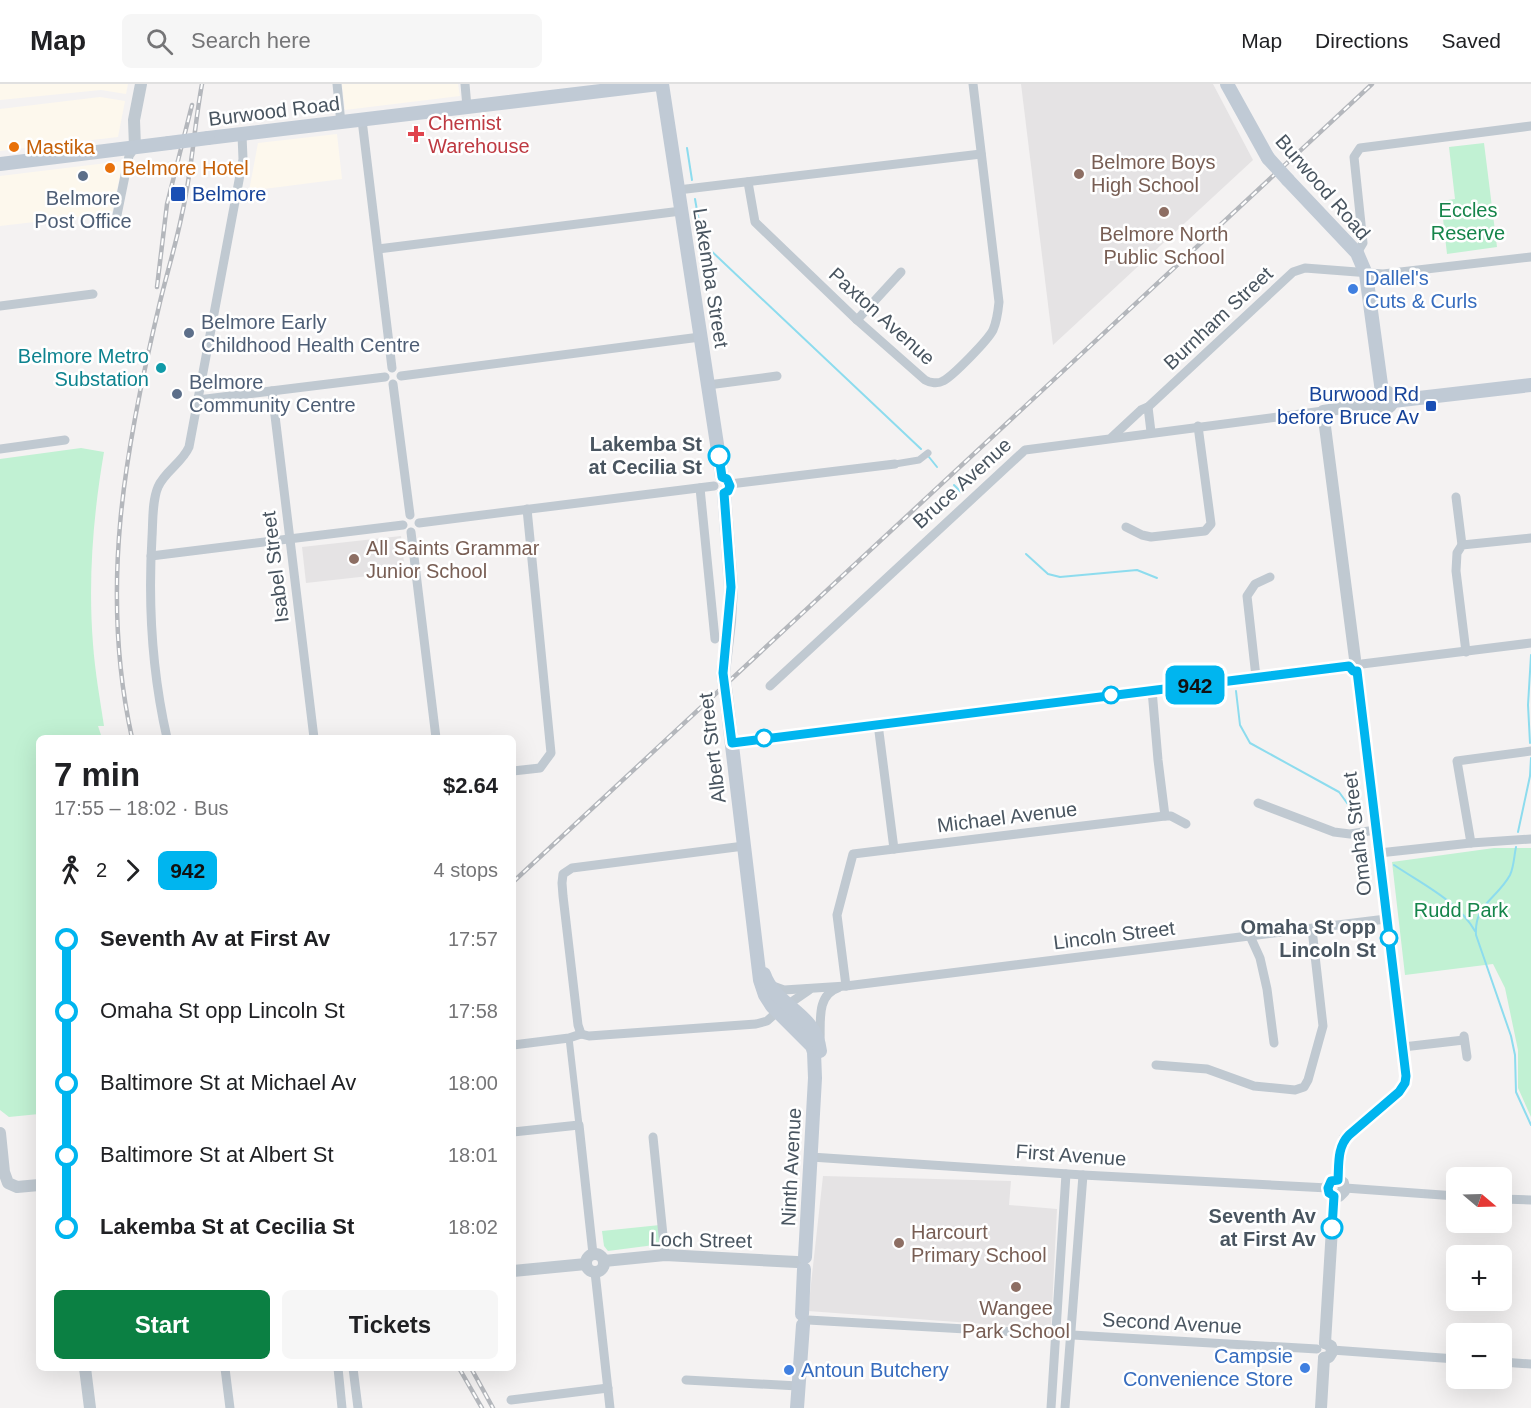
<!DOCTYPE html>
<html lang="en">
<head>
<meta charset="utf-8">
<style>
	body { margin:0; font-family:Helvetica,sans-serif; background:#f6f6f6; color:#202124; height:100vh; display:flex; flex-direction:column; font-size:22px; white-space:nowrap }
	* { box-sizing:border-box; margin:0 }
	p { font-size:20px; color:#757577 }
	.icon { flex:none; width:33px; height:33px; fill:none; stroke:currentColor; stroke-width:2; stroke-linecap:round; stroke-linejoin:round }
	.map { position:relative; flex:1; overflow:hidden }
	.panel { position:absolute; left:36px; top:651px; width:480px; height:636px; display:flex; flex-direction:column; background:#fff; border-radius:9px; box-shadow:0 6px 24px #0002 }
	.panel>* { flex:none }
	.badge { padding:0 12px; border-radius:9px; font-size:21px; line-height:39px }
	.needle { width:39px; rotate:109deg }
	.controls { position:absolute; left:1446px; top:1083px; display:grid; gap:12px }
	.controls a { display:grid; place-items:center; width:66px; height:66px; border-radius:9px; background:#fff; box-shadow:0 6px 24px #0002; font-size:30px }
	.map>.badge { position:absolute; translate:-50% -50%; box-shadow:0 0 0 3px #fff }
	.legs { display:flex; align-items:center; gap:9px; height:66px; padding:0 18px; font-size:20px }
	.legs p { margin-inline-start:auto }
	.overview { display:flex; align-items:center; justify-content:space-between; height:102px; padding:0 18px }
	h1 { font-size:33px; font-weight:800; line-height:45px }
	.primary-button { display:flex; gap:12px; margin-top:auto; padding:12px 18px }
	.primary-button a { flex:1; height:69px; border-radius:9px; background:#0b8043; color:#fff; font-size:24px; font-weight:800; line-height:69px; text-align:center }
	.primary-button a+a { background:#f6f6f6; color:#202124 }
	ul { padding:0 18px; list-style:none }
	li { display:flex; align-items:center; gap:21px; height:72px; font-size:22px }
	li i { display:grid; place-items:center; width:9px; height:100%; margin:0 8px; background:currentColor }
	li i::after { content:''; width:15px; height:15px; margin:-8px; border:4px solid; border-radius:50%; background:#fff }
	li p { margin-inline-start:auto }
	li:first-child i { background:linear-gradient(#0000 50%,currentColor 0) }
	li:last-child i { background:linear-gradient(currentColor 50%,#0000 0) }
	header { display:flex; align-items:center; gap:36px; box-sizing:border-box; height:84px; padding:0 30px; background:#fff; border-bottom:2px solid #e0e0e0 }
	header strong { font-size:28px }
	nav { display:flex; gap:33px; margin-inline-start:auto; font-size:21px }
	.search { width:420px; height:54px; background:#f6f6f6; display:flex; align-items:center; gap:15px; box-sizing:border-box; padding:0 21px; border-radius:9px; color:#757577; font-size:22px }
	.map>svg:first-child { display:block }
	.commercial { fill:#fdf8ed }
	.education { fill:#e5e3e4 }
	.green { fill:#c1f1d3 }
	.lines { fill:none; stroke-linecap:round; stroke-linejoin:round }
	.stream { stroke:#8ddcee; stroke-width:2 }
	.pedestrian { stroke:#c0c9d1; stroke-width:7 }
	.minor { stroke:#c0c9d1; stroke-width:9 }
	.tertiary { stroke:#c0c9d1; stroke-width:12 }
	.secondary { stroke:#c0cad5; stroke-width:14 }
	.rail-casing { stroke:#b4b7bc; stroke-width:4.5 }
	.rail { stroke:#fff; stroke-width:2; stroke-dasharray:7; stroke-linecap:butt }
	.secondary-bridge { stroke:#c0cad5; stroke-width:14 }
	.line-1-casing { stroke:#fff; stroke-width:14 }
	.line-1 { stroke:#00b5ef; stroke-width:9 }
	.health-dot { fill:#e0444e; stroke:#fff; stroke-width:2 }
	.food-dot { fill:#e8710a; stroke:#fff; stroke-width:2 }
	.education-dot { fill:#8d6e63; stroke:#fff; stroke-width:2 }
	.service-dot { fill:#5c6f8a; stroke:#fff; stroke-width:2 }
	.transit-dot { fill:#1a4fb4; stroke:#fff; stroke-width:2 }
	.shop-dot { fill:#3f7fe0; stroke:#fff; stroke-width:2 }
	.culture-dot { fill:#0f9aa8; stroke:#fff; stroke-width:2 }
	.stop-1-dot { fill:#fff; stroke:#00b5ef; stroke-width:3 }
	.labels { text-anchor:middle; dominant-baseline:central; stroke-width:5; stroke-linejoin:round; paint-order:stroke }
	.street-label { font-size:20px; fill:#495560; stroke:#fff }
	.health-label { font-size:20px; fill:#be3a42; stroke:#fff; text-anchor:start }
	.food-label { font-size:20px; fill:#c56008; stroke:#fff; text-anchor:start }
	.education-label { font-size:20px; fill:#785e54; stroke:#fff; text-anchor:start }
	.transit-label { font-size:20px; fill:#164399; stroke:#fff; text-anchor:start }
	.service-label { font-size:20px; fill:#4e5e75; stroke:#fff; text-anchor:start }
	.park-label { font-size:20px; fill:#16854b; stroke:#fff }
	.shop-label { font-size:20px; fill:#366cbe; stroke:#fff; text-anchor:start }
	.culture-label { font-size:20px; fill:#0d838f; stroke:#fff; text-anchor:end }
	.stop-label { font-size:20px; font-weight:bold; fill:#495560; stroke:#fff; text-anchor:end }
</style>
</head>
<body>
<header>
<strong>Map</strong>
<div class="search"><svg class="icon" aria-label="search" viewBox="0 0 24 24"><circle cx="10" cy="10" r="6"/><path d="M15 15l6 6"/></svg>Search here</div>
<nav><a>Map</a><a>Directions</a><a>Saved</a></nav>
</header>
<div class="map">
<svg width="1531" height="1324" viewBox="0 0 1531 1324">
	<rect width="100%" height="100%" fill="#f4f2f2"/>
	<g class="commercial">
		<polygon points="0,0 128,0 126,10 101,6 0,16"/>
		<polygon points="342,0 458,0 460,12 345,26"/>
		<polygon points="100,13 125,17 118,53 0,67 0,25"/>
		<polygon points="337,50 342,95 249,107 258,59"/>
		<polygon points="123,77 112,129 0,142 0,92"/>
	</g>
	<g class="education">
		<polygon points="1021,0 1213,0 1253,76 1053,261"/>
		<polygon points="401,452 405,488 306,499 302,463"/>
		<polygon points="823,1092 1011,1097 1009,1121 1057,1125 1051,1245 808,1227"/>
	</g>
	<g class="green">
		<polygon points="1484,59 1497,163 1447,170 1441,117 1455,115 1449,63"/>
		<path d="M81,364L104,368C93,432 88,496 93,560C95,588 100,615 104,642H98L102,654H39V1030L9,1033L0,1026V375Z"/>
		<polygon points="1494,764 1531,764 1531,1033 1518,1004 1518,966 1505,904 1493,880 1405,891 1392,778"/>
		<polygon points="660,1141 662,1160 608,1167 604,1162 602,1147"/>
	</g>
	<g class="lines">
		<g class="stream">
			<polyline points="687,64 692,96"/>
			<polyline points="695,115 701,149 706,162 921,365"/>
			<polyline points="929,373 937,383"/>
			<polyline points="954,401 962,409"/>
			<polyline points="1026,470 1048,490 1060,493 1137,486 1157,494"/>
			<polyline points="1236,607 1240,641 1250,659 1339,708 1358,734"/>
			<polyline points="1530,659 1528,621 1531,571"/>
			<polyline points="1518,748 1530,692 1531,674"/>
			<path d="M1516,763C1514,772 1514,783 1510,791C1497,815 1474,820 1476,851L1511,952L1515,971L1516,1008L1531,1041"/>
			<path d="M1394,781C1422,800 1458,817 1475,847"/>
		</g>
		<g class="pedestrian">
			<polyline points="895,380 919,376 928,369"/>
			<polyline points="569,954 579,1041"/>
		</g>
		<g class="minor">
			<polyline points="337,0 341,39"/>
			<polyline points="465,0 467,23"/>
			<polyline points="362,36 392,284"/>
			<path d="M748,98L755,138L857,236L925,296C930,299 938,300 943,297C953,292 988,256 993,246C997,237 998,228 999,218L973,0"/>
			<polyline points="678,106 981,70"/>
			<polyline points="117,131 129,72 135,63"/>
			<polyline points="378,165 681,127"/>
			<polyline points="1357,169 1363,159 1354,73 1360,64 1531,42"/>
			<polyline points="0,222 93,210"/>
			<polyline points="857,236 901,188"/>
			<polyline points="401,292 700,253"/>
			<polyline points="393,300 410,431"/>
			<polyline points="708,301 777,292"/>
			<polyline points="272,307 314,654"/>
			<polyline points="198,316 385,293"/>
			<polyline points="1148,323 1151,348"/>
			<polyline points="1112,353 1141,326 1148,323 1293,188 1305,184 1383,190 1531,173"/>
			<polyline points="0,365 65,356"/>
			<polyline points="730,400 895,380"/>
			<polyline points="700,404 715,555"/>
			<polyline points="1456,413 1462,461"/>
			<polyline points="419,439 714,402"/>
			<polyline points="1126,443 1142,451 1151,453 1205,447 1211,440 1198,342"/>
			<polyline points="411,448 436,654"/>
			<polyline points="151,472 403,441"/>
			<polyline points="1466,568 1456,487 1457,469 1462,461 1531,454"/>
			<polyline points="1362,580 1531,559"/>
			<polyline points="1256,593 1247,512 1255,500 1270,493"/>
			<polyline points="770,602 1025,366 1323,327"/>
			<polyline points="1152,606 1158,676 1165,732"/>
			<polyline points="878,640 894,765"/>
			<path d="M167,654C152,588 148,520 152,453C153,437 152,417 158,403C165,387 182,379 189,363L243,75L242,51"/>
			<polyline points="732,659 1349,582"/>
			<polyline points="513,687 540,684 551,669 527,425"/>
			<polyline points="1258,719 1334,748 1350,750 1375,746"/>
			<polyline points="1471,759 1457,677 1531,667"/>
			<polyline points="1379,769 1471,759 1531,755"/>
			<polyline points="1250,852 1260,874 1267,905 1274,959"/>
			<polyline points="773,902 784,906 846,902 1386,835"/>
			<polyline points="846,902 837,831 853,770 1165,732 1171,732 1186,740"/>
			<polyline points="788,927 793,917 809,906"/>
			<polyline points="581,950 578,941 563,812 562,799 563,790 572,784 744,762"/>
			<polyline points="1464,952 1467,973"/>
			<path d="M820,958C821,939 816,911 838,904"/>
			<polyline points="513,961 569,954 581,950 589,952 756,940 767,937 777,928"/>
			<polyline points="1403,963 1464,956"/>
			<polyline points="1156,981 1207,985 1254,1002 1295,1006 1304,1003 1308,996 1323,942 1312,845"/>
			<polyline points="513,1048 579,1041 593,1170"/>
			<polyline points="653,1053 665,1171"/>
			<polyline points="811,1073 1083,1091 1328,1104"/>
			<polyline points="1345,1104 1456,1112"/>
			<polyline points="1502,1115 1531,1116"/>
			<polyline points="595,1188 610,1324"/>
			<polyline points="808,1236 1317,1265"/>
			<polyline points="1332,1266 1456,1275"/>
			<polyline points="1502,1278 1531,1280"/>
			<polyline points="225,1284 230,1324"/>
			<polyline points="338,1284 342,1324"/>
			<polyline points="353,1284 358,1324"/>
			<polyline points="686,1296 798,1302"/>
			<polyline points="511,1316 608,1304"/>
			<polyline points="1051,1324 1066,1090"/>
			<polyline points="1065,1324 1083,1091"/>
		</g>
		<g class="tertiary">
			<polyline points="135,63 134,36 141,0"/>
			<circle cx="1384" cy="316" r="9"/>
			<polyline points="1355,575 1323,327 1376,319"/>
			<polyline points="0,1049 4,1088 8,1099 17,1103 39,1101"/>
			<polyline points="1338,1096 1341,1063 1345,1054 1399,1008 1405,999 1406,992 1357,587"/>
			<polyline points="1334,1112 1339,1112 1344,1107 1343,1099 1338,1096"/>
			<polyline points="1334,1112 1330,1109 1328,1101 1333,1096 1338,1096"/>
			<circle cx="595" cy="1179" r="9"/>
			<polyline points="604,1177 665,1171 797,1178"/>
			<polyline points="513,1187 586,1180"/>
			<polyline points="1325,1259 1334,1112"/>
			<polyline points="1324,1274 1329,1273 1332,1268 1331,1262 1325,1259"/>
			<polyline points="85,1284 90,1324"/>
			<polyline points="1321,1324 1324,1274"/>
		</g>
		<g class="secondary">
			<polyline points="662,0 722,393"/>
			<polyline points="1227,0 1268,74"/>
			<polyline points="208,54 659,0"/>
			<polyline points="0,80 169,59"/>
			<polyline points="1288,96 1357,169 1366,190 1382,308"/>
			<polyline points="1393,317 1531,301"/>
			<polyline points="723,589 729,538 731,503 724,409"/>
			<polyline points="726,611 760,896 765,911 772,922 812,962 814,968 815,994 805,1173"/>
			<path d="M764,890C776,924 815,927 820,967"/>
			<polyline points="802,1230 804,1185"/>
			<polyline points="797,1324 803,1241"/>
		</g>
		<defs>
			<g id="rail">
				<polyline points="157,203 167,120 192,21"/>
				<path d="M132,654C99,505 125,364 160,218C167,189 176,160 182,130C192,87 194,43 202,0"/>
				<polyline points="513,798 1372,0"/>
				<polyline points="459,1284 482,1324"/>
				<polyline points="471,1284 493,1324"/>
			</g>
		</defs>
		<use href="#rail" class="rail-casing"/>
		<use href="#rail" class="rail"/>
		<g class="secondary-bridge">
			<polyline points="169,59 208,54"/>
			<polyline points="1268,74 1288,96"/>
			<polyline points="723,589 726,611"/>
		</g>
	</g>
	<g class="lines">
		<defs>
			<path id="line-1" d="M719,372L722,393L727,395L730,402L728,407L724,409L731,503L723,589L732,659L1349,582L1353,587H1357L1406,992L1405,999L1399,1008L1349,1051C1337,1063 1339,1080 1338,1096L1331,1097L1328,1104L1329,1109L1334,1112L1332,1144"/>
		</defs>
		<use href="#line-1" class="line-1-casing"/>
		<use href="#line-1" class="line-1"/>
	</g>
	<path class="health-dot" d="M413 41h6v6h6v6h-6v6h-6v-6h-6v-6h6z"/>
	<g class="food-dot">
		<circle cx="14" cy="63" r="6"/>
		<circle cx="110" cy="84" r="6"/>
	</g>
	<g class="education-dot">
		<circle cx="1079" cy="90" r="6"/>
		<circle cx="1164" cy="128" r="6"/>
		<circle cx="354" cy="475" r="6"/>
		<circle cx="899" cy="1159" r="6"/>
		<circle cx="1016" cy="1203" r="6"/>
	</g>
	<g class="service-dot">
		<circle cx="83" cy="92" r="6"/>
		<circle cx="189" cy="249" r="6"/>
		<circle cx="177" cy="310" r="6"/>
	</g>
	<g class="transit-dot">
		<rect x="170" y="102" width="16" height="16" rx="3"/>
		<rect x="1425" y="316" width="12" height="12" rx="3"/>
	</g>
	<g class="shop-dot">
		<circle cx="1353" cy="205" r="6"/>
		<circle cx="1305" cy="1284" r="6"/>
		<circle cx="789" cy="1286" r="6"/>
	</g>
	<circle class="culture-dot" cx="161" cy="284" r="6"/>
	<g class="stop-1-dot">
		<circle cx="719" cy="372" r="10"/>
		<circle cx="1111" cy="611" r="8"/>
		<circle cx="764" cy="654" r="8"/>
		<circle cx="1389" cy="854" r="8"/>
		<circle cx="1332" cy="1144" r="10"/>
	</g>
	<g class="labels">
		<g class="street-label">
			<text transform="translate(274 27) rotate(-7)">Burwood Road</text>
			<text transform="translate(1323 103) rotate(49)">Burwood Road</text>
			<text transform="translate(711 194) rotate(81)">Lakemba Street</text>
			<text transform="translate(882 232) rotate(42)">Paxton Avenue</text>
			<text transform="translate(1218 234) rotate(-43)">Burnham Street</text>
			<text transform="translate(962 399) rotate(-42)">Bruce Avenue</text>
			<text transform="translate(275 483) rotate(-97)">Isabel Street</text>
			<text transform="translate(712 664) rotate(-97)">Albert Street</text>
			<text transform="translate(1007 733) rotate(-7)">Michael Avenue</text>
			<text transform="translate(1357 750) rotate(-97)">Omaha Street</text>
			<text transform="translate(1114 851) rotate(-7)">Lincoln Street</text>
			<text transform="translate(1071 1071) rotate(4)">First Avenue</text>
			<text transform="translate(791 1083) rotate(-87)">Ninth Avenue</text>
			<text transform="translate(701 1156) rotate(1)">Loch Street</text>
			<text transform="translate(1172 1239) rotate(3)">Second Avenue</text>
		</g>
		<g class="health-label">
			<text x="428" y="39">Chemist<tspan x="428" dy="23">Warehouse</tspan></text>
		</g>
		<g class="food-label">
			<text x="26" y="63">Mastika</text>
			<text x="122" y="84">Belmore Hotel</text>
		</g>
		<g class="education-label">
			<text x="1091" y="78">Belmore Boys<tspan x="1091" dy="23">High School</tspan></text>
			<text x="1164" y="150" text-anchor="middle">Belmore North<tspan x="1164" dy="23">Public School</tspan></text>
			<text x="366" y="464">All Saints Grammar<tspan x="366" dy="23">Junior School</tspan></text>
			<text x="911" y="1148">Harcourt<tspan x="911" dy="23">Primary School</tspan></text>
			<text x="1016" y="1224" text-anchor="middle">Wangee<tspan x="1016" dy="23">Park School</tspan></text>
		</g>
		<g class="transit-label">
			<text x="192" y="110">Belmore</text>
			<text x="1419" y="310" text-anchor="end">Burwood Rd<tspan x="1419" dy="23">before Bruce Av</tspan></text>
		</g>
		<g class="service-label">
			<text x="83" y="114" text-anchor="middle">Belmore<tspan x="83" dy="23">Post Office</tspan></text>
			<text x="201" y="238">Belmore Early<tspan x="201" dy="23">Childhood Health Centre</tspan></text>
			<text x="189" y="298">Belmore<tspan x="189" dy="23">Community Centre</tspan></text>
		</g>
		<g class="park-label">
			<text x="1468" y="126">Eccles<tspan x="1468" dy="23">Reserve</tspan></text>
			<text x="1461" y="826">Rudd Park</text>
		</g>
		<g class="shop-label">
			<text x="1365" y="194">Dallel's<tspan x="1365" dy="23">Cuts &amp; Curls</tspan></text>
			<text x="1293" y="1272" text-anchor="end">Campsie<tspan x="1293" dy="23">Convenience Store</tspan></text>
			<text x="801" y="1286">Antoun Butchery</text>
		</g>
		<g class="culture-label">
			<text x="149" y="272">Belmore Metro<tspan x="149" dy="23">Substation</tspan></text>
		</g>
		<g class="stop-label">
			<text x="702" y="360">Lakemba St<tspan x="702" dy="23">at Cecilia St</tspan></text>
			<text x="1376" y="843">Omaha St opp<tspan x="1376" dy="23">Lincoln St</tspan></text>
			<text x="1316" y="1132">Seventh Av<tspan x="1316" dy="23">at First Av</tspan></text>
		</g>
	</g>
</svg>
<div class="controls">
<a><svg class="needle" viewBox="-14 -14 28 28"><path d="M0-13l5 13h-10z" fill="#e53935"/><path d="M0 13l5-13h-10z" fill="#757577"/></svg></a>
<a>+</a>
<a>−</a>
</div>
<b class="badge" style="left:1195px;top:601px;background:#00b5ef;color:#111">942</b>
<section class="panel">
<div class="overview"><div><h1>7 min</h1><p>17:55 – 18:02 · Bus</p></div><b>$2.64</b></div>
<div class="legs"><svg class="icon" aria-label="walk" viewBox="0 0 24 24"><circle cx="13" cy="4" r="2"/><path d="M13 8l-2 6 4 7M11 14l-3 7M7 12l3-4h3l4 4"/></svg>2<svg class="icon" aria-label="forward" viewBox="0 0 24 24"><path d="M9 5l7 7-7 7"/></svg><b class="badge" style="background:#00b5ef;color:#111">942</b><p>4 stops</p></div>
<ul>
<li><i style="color:#00b5ef"></i><b>Seventh Av at First Av</b><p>17:57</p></li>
<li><i style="color:#00b5ef"></i><span>Omaha St opp Lincoln St</span><p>17:58</p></li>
<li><i style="color:#00b5ef"></i><span>Baltimore St at Michael Av</span><p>18:00</p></li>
<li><i style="color:#00b5ef"></i><span>Baltimore St at Albert St</span><p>18:01</p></li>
<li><i style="color:#00b5ef"></i><b>Lakemba St at Cecilia St</b><p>18:02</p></li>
</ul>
<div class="primary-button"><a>Start</a><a>Tickets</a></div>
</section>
</div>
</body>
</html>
